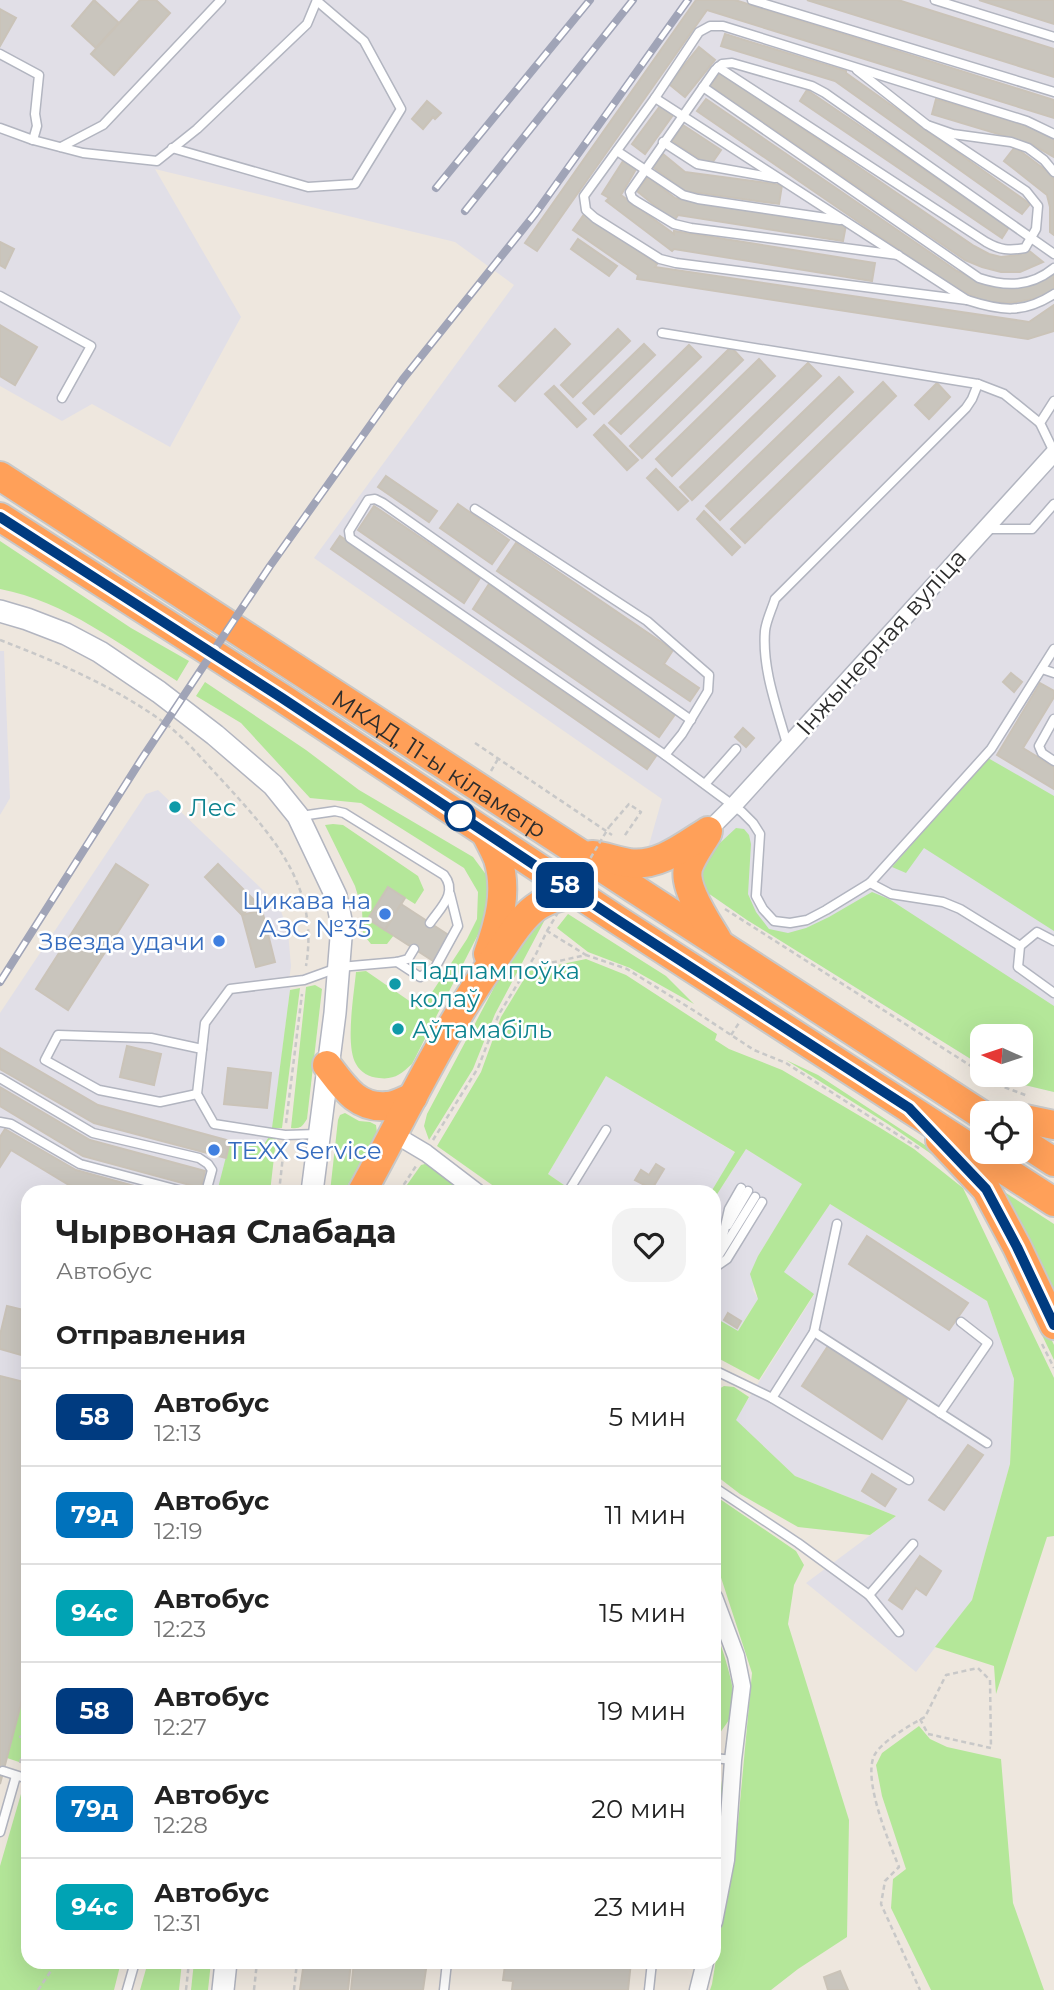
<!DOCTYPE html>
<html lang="ru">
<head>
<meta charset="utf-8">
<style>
	body { margin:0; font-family:Montserrat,sans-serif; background:#f2f2f2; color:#222; height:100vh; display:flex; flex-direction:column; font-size:26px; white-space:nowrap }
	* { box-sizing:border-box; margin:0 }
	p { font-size:23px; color:#767676 }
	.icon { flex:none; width:38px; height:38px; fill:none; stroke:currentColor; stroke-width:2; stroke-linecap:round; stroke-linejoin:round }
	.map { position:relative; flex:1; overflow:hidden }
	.sheet { position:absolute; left:21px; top:1185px; width:700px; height:784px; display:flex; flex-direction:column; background:#fff; border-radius:21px; box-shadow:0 7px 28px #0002 }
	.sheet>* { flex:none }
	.badge { padding:0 14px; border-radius:10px; font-size:24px; line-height:46px }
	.needle { width:46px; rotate:273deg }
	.fabs { position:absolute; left:970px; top:1024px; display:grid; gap:14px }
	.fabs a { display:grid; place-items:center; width:63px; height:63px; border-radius:14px; background:#fff; box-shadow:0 7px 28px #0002; font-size:35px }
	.map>.badge { position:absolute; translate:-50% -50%; box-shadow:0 0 0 4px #fff }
	h2 { padding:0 35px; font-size:26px; line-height:63px }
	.round { display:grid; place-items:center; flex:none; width:74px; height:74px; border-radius:21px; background:#f2f2f2 }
	.head { display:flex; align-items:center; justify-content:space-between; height:119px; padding:0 35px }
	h1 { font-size:33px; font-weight:700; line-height:52px }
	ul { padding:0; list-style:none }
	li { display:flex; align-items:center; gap:21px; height:98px; padding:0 35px; border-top:2px solid #e0e0e0 }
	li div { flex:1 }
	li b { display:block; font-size:26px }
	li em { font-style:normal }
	li .badge { min-width:77px; font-weight:700; text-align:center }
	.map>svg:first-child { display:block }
	.industrial { fill:#e1dfe7 }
	.green { fill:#b4e799 }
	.building { fill:#c9c5bd; stroke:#cac3b8; stroke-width:2 }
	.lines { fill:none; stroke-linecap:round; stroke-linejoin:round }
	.lane-casing { stroke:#b2b5c0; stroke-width:11 }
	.street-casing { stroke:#b2b5c0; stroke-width:19 }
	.secondary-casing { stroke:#b2b5c0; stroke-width:24 }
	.highway-casing { stroke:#c8c8c8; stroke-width:32 }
	.path { stroke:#c8c8c8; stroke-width:2.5; stroke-dasharray:5 3.5; stroke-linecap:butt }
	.lane { stroke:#fff; stroke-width:8 }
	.street { stroke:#fff; stroke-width:16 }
	.secondary { stroke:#fff; stroke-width:21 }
	.highway { stroke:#ffa059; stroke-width:28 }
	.rail-casing { stroke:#a0a4b7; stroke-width:8 }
	.rail { stroke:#fff; stroke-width:5; stroke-dasharray:16; stroke-linecap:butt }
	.path-bridge { stroke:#c8c8c8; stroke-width:2.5; stroke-dasharray:5 3.5; stroke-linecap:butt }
	.line-casing { stroke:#fff; stroke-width:16 }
	.line { stroke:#003b80; stroke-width:10 }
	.culture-dot { fill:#0f9aa8; stroke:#fff; stroke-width:2.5 }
	.stop-dot { fill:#fff; stroke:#003b80; stroke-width:3.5 }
	.shop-dot { fill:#3f7fe0; stroke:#fff; stroke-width:2.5 }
	.labels { text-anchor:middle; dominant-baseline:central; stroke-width:5; stroke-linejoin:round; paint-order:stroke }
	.street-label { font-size:24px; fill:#2c2c2c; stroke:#fff }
	.culture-label { font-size:24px; fill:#0d838f; stroke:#fff; text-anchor:start }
	.shop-label { font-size:24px; fill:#366cbe; stroke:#fff; text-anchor:end }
</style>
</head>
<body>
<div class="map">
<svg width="1054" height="1990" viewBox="0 0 1054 1990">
	<rect width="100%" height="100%" fill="#eee7de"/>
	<g class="industrial">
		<polygon points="0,0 1054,0 1054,1092 1004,1080 996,1075 1020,1074 1020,1036 982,1036 982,1066 747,920 695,884 649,845 662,799 314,558 514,285 455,242 155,169 241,317 170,447 92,404 62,421 0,386"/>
		<polygon points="0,651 4,651 10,798 0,815"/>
		<polygon points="158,790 265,892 281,911 288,932 291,966 289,981 290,990 272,1132 264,1146 217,1192 28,1192 28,1677 0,1784 0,1013 146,794"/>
		<polygon points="606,1076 736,1153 711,1192 574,1192 548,1174"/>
		<polygon points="746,1149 803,1184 758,1256 753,1290 758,1299 737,1332 714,1317 714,1199"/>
		<polygon points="830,1204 987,1301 1014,1379 1010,1464 972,1600 916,1672 806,1583 896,1516 795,1476 735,1420 814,1295 783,1273"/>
	</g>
	<g class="green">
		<path d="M0,541L131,628L189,661L177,681C122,646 65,601 0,589Z"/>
		<path d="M205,682L306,750L359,790L473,857L487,876L493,898L488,915L412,1064C401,1074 394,1080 379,1078C369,1077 361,1073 356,1064C345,1046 354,994 356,972L366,971L421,1009L467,939L477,919L478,892L464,868L361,803L310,798L241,723L196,696Z"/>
		<polygon points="988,758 1054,796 1054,931 924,848 906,873 892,867"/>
		<polygon points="333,824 343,825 418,876 424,890 415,904 388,887 368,918 394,935 387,944 371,944 363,934 362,909 355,886 325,825"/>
		<polygon points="736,828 744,829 749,835 751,844 748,894 756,912 769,929 788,933 806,928 829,917 872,892 889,899 1054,1006 1054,1092 1004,1080 996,1075 1020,1074 1020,1036 982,1036 982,1066 747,920 695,884 707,855"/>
		<polygon points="550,910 495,1014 473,1069 429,1140 424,1126 427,1114 522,935"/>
		<polygon points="568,914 666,976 694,1004 630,968 588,952 557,928"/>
		<polygon points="586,959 626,975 717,1034 715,1040 729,1049 782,1070 882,1129 914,1149 963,1188 1054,1378 1054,1536 1047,1537 996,1694 994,1666 935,1647 972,1600 1010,1464 1014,1379 987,1301 830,1204 784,1272 814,1294 759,1380 714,1356 714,1317 738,1331 758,1299 750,1274 758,1256 802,1184 746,1149 714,1199 714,1192 711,1192 735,1152 606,1076 548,1174 564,1185 561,1192 502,1192 437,1146 481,1072 501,1017 529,971"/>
		<path d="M315,985L322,989L307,1119C302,1127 300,1129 291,1128L306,987Z"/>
		<polygon points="300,988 282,1128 272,1128 290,990"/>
		<polygon points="786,1060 818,1075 960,1168 1002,1236 1054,1345 1054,1360 975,1195 953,1169 888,1124"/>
		<polygon points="345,1113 359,1121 370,1122 376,1125 377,1133 344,1192 330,1192 338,1120 340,1115"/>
		<polygon points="272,1132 276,1140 270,1192 217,1192 230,1141 263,1146"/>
		<polygon points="425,1164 430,1166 462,1192 402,1192 421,1165"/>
		<polygon points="1006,1193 1054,1224 1054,1306 1004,1197"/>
		<polygon points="724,1386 734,1387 749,1397 736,1420 795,1476 896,1516 870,1535 798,1527 740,1494 714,1474 714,1394 717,1390"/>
		<polygon points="714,1495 796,1551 804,1565 794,1585 788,1624 849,1820 847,1937 798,1969 771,1990 710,1990 712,1984 738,1824 752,1673 714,1556"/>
		<path d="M714,1624C720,1644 739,1693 733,1712C730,1720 723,1728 718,1736L714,1735Z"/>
		<polygon points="28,1677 28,1765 7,1758"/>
		<polygon points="919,1726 930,1739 947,1747 1001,1759 1013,1903 1044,1990 931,1990 891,1908 893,1879 906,1869 882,1796 876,1765 882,1753"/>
		<path d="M714,1774L721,1780C725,1818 721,1853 714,1890Z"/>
		<polygon points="28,1785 28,1962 121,1962 114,1990 0,1990 0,1866 23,1787"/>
		<polygon points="148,1962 182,1962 179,1990 140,1990"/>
		<polygon points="194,1962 211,1962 208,1990 191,1990"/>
	</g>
	<g class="building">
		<polygon points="94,0 119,23 96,48 72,26"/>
		<polygon points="140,0 156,0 170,13 114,75 91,54"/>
		<polygon points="696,0 735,0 1054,100 1054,118 707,10 537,251 525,243"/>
		<polygon points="807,0 898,0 1054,49 1054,77"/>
		<polygon points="979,0 1054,0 1054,24"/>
		<polygon points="0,9 16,18 0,46"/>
		<polygon points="725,34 846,71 846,73 1030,204 1022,214 835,81 721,46"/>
		<polygon points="699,47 715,60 685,97 669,84"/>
		<polygon points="720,72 974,246 989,254 1001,257 1018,255 1028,250 1043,262 1020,272 1001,272 982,267 965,260 710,86"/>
		<polygon points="807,90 1009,227 1002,238 800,101"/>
		<polygon points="706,99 957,271 993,285 1023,287 1054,273 1054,291 1039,298 1010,303 984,302 949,284 697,111"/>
		<polygon points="936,99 1035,128 1054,139 1054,157 1031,144 932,114"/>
		<polygon points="427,101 441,113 435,119 433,117 423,129 412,119"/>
		<polygon points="660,106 673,115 645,154 632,144"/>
		<polygon points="683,125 721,150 710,166 672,141"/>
		<polygon points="1015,147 1048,172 1054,179 1054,235 1050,232 1050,207 1047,195 1004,161"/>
		<polygon points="663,154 685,172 782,185 779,204 692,192 690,195 653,167"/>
		<polygon points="623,161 636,169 621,195 674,234 674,231 875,263 872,281 674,249 672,251 606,201 609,198 602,194"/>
		<polygon points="648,177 675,198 846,225 843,241 678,215 674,221 637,191"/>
		<polygon points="585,213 657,264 655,267 1029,322 1054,305 1054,331 1028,339 637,279 638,275 573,230"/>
		<polygon points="578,239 617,266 609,276 571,249"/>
		<polygon points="0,242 14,249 5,268 0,265"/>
		<polygon points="0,325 37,347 15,385 0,376"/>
		<polygon points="555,329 570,344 515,401 499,386"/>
		<polygon points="618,329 630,341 573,397 561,385"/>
		<polygon points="644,344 655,355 594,414 583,403"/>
		<polygon points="689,345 701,357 621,434 609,423"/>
		<polygon points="731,347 743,360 642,458 630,446"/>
		<polygon points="759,359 775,376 672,476 656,459"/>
		<polygon points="808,363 821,376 692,500 680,487"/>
		<polygon points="839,377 853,392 720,520 706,506"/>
		<polygon points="883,382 896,396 745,543 731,529"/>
		<polygon points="937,383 950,397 929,419 915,405"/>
		<polygon points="554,386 586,419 577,427 545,394"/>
		<polygon points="604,425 638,460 627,470 594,435"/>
		<polygon points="656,469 688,501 678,510 647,478"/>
		<polygon points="386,476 437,511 429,522 378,487"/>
		<polygon points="458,504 509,540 492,564 440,528"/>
		<polygon points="374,506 480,578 464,603 358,530"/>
		<polygon points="704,511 740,547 732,555 697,519"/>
		<polygon points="340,536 656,756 647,769 331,549"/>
		<polygon points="516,543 673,650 664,664 699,688 690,701 497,571"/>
		<polygon points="489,584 676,713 659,737 473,609"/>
		<polygon points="1011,673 1022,682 1014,692 1003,682"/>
		<polygon points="1040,683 1054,691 1054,697 1023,748 1054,767 1054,789 997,755"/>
		<polygon points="743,728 754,738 746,747 735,737"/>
		<polygon points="116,864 148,885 68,1010 36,989"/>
		<polygon points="218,864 256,902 242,915 205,877"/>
		<polygon points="388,887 405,898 385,930 368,919"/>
		<polygon points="401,904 450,936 433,961 385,930"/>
		<polygon points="262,910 275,962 256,967 242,915"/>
		<polygon points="127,1046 161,1054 154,1085 120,1077"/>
		<polygon points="0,1048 98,1105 230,1141 226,1158 94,1123 0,1069"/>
		<polygon points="228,1068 271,1073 267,1108 224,1104"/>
		<polygon points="0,1087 90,1140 205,1171 201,1188 83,1156 0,1106"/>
		<polygon points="5,1129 76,1170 156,1192 92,1192 69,1185 11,1150 0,1167 0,1137"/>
		<polygon points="656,1164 664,1169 652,1189 635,1180 641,1170 649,1175"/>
		<polygon points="867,1236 968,1303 949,1330 849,1264"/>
		<polygon points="7,1306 28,1311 28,1357 0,1349 0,1335"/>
		<polygon points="728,1313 741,1321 737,1328 724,1320"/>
		<polygon points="828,1346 907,1399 882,1439 802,1386"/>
		<polygon points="0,1376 28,1383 28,1677 0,1784"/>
		<polygon points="968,1445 983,1455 944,1510 929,1500"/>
		<polygon points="872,1474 896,1489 885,1506 862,1491"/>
		<polygon points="920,1556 941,1571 926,1595 916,1588 902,1609 889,1600"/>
		<polygon points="304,1962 351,1962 348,1990 300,1990"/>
		<polygon points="354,1962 427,1962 423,1990 351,1990"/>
		<polygon points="513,1962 631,1962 628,1990 512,1990 513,1981 503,1980 505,1965 512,1966"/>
		<polygon points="840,1971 848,1990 828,1990 824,1977"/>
	</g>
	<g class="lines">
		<defs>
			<g id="lane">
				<polyline points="752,0 1054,92"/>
				<polyline points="935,0 1054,37"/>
				<polyline points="0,54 39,75 35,114 37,126 33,140"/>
				<path d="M718,67L986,242C1000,250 1009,251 1025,248L1036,229L1038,206L1026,191L927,125"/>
				<polyline points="857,70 927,125 953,134 1011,142 1028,148 1044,160 1054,172"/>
				<path d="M703,87L979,278C1006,287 1031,287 1054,268"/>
				<path d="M655,98L967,300C1001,311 1023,314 1054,294"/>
				<polyline points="0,128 33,140 83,153 157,161 197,129 307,24 317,0"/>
				<polyline points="663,142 697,164 775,178"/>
				<polyline points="61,147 103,125 221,0"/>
				<polyline points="172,148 308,187 355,184 401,109 364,41 317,1"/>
				<polyline points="617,151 683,195 698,199 840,220"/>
				<polyline points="898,255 691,228 674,224 636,201 632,198 630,192 715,70 722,64 732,63 812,86 825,93 1054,254"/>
				<polyline points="0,296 91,346 62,398"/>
				<polyline points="967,300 676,263 660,259 595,218 586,210 584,196 655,98 699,32 710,26 723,26 1027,121 1054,134"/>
				<polyline points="662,333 978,384 1004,394 1040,423"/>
				<polyline points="1054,401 1040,423 1054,452"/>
				<polyline points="475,509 647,621 709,675 708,691 682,734 665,755"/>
				<polyline points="987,529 1032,529 1054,504"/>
				<polyline points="1042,669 1054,673"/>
				<polyline points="1054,719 1039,746 1042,753 1054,761"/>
				<polyline points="691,720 383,503 375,499 368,500 349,531 350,538 665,755 742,812 753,823 760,834 756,896 763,909 774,921 790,923 807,920 826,910 870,883 991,749 1054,649"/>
				<path d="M787,744C777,708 762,669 765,631C766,621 772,609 775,599L966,408L972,399L978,384"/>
				<polyline points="705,784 736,749"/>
				<path d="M301,816L335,811L344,813L444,875C458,893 441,907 430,923"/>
				<polyline points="870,883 891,894 943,902 960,909 1020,946"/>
				<polyline points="1054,941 1037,932 1020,946 1018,967 1054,993"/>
				<polyline points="397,962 420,977 435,968 458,926 450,894"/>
				<polyline points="0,1078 93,1133 199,1158 208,1164 212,1170 206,1192"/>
				<polyline points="197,1094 160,1102 99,1090 45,1060 58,1035 151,1038 202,1049"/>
				<polyline points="0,1122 11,1124 80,1164 186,1192"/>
				<polyline points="318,1134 285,1135 214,1124 197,1094 205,1023 230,989 304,980 340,967 397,962 408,959 414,949"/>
				<polyline points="568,1192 606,1130"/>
				<polyline points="728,1225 748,1191"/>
				<polyline points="720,1249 729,1209 741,1188"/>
				<polyline points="714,1263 755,1197"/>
				<polyline points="714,1268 727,1259 762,1202"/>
				<polyline points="814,1332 837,1224"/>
				<polyline points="714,1370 772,1398 814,1332 987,1443"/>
				<polyline points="772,1398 909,1480"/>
				<polyline points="940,1413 988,1343 961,1322"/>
				<polyline points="714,1487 798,1543 869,1595 899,1632"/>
				<polyline points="869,1595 913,1544"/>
				<polyline points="714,1758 733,1760"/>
				<polyline points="3,1771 28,1779"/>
				<polyline points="0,1832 16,1776"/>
				<polyline points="127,1990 135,1962"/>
				<polyline points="444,1990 447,1962"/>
				<polyline points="649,1990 652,1962"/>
			</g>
			<g id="street">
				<polyline points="708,831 734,805 1054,453"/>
				<polyline points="394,1134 426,1153 477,1192"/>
				<polyline points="714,1597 736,1656 742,1686 733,1760 726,1860 714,1922"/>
				<polyline points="698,1990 705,1962"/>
			</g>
			<g id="secondary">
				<polyline points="0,611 27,619 66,634 100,652 159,692 215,735 273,785 298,816 336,896 342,925 335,1013 312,1192"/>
				<polyline points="223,1990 226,1962"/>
			</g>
			<g id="highway">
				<path id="s1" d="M0,476C326,691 654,903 982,1115"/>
				<polyline points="0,517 282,698 616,919 1054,1202"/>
				<path d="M486,834C490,842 495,851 498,859C508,892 499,923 488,954"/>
				<path d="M707,834C701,844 692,856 688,868C683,888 707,922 717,939"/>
				<path d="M592,855C604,856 616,861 629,863C659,867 684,846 708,831"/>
				<path d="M327,1065C343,1086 357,1109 387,1106C395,1106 405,1100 413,1097"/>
				<polyline points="1020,1118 1054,1125"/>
				<polyline points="940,1140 986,1189 1017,1247 1054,1325"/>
				<polyline points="1020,1140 1054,1162"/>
				<path d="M362,1192C406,1112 445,1028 498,954C509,939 519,920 535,908C547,899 565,894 580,895"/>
			</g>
		</defs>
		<use href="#lane" class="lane-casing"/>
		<use href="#street" class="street-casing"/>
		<use href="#secondary" class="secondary-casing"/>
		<use href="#highway" class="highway-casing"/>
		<g class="path">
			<path d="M0,640C55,661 113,686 162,721C183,736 201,758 219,777C270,833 320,884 306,966"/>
			<polyline points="475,743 612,835"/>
			<polyline points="491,771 498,759"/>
			<polyline points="609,827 629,804 641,812 623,838"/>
			<polyline points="725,909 982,1073"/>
			<polyline points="527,968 586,955 627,969 693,1010 754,1050 786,1063 920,1149"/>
			<polyline points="731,1035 739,1023"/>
			<polyline points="983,1074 1001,1086 1028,1096"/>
			<polyline points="286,1123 302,994"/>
			<polyline points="433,1140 478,1068 499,1014 536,954 547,931 586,955"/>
			<polyline points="279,1192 284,1147"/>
			<polyline points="399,1192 416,1166"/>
			<polyline points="1042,1344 1054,1368"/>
			<path d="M920,1719L928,1734L991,1748L990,1680L978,1668L946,1675L925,1717C912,1724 880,1742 874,1756C863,1781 889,1842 899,1867L885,1881L881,1904L920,1990"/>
			<polyline points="19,1737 28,1735"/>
			<polyline points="20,1763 28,1735"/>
			<polyline points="38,1990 57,1962"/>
			<polyline points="186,1990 189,1962"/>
			<polyline points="254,1990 257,1962"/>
			<polyline points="294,1990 297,1962"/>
		</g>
		<use href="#lane" class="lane"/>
		<use href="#street" class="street"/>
		<use href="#secondary" class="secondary"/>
		<use href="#highway" class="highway"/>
		<defs>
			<g id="rail">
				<polyline points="436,188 590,0"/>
				<polyline points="465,211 633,0"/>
				<polyline points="0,982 141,760 270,566 403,379 535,214 688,0"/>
			</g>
		</defs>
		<use href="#rail" class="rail-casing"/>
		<use href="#rail" class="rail"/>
		<polyline class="path-bridge" points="547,931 609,827"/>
	</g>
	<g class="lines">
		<defs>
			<polyline id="line" points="0,517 282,698 616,919 909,1108 986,1189 1017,1247 1054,1325"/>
		</defs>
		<use href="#line" class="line-casing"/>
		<use href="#line" class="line"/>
	</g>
	<g class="culture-dot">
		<circle cx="175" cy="807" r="7"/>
		<circle cx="395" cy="984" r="7"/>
		<circle cx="398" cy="1029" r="7"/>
	</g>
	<circle class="stop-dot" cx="460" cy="816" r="14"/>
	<g class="shop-dot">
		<circle cx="385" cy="914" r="7"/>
		<circle cx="219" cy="941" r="7"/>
		<circle cx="214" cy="1150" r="7"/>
	</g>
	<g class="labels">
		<g class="street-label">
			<text transform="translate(881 642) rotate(-48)">Інжынерная вуліца</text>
			<text stroke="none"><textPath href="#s1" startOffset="525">МКАД, 11-ы кіламетр</textPath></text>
		</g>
		<g class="culture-label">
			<text x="189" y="807">Лес</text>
			<text x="409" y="970">Падпампоўка<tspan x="409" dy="28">колаў</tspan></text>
			<text x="412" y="1029">Аўтамабіль</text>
		</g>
		<g class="shop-label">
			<text x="371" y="900">Цикава на<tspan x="371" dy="28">АЗС №35</tspan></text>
			<text x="205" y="941">Звезда удачи</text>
			<text x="228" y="1150" text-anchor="start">TEXX Service</text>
		</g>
	</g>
</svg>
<div class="fabs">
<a><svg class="needle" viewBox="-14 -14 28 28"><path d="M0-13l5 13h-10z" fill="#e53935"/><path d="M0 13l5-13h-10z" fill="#767676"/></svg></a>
<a><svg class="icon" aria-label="locate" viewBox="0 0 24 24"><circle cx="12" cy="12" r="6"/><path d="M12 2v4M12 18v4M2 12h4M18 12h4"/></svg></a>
</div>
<b class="badge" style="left:565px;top:885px;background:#003b80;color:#fff">58</b>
<section class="sheet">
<div class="head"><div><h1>Чырвоная Слабада</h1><p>Автобус</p></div><a class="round"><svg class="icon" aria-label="heart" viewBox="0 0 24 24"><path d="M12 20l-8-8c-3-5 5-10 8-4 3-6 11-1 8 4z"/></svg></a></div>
<h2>Отправления</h2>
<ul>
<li><span class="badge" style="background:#003b80;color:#fff">58</span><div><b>Автобус</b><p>12:13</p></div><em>5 мин</em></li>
<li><span class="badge" style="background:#0072bc;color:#fff">79д</span><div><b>Автобус</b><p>12:19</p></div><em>11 мин</em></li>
<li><span class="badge" style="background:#00a3b4;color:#fff">94с</span><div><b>Автобус</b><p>12:23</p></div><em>15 мин</em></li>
<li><span class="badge" style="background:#003b80;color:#fff">58</span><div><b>Автобус</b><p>12:27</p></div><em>19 мин</em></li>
<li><span class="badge" style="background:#0072bc;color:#fff">79д</span><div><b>Автобус</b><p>12:28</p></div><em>20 мин</em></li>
<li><span class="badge" style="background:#00a3b4;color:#fff">94с</span><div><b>Автобус</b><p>12:31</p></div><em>23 мин</em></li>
</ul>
</section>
</div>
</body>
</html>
